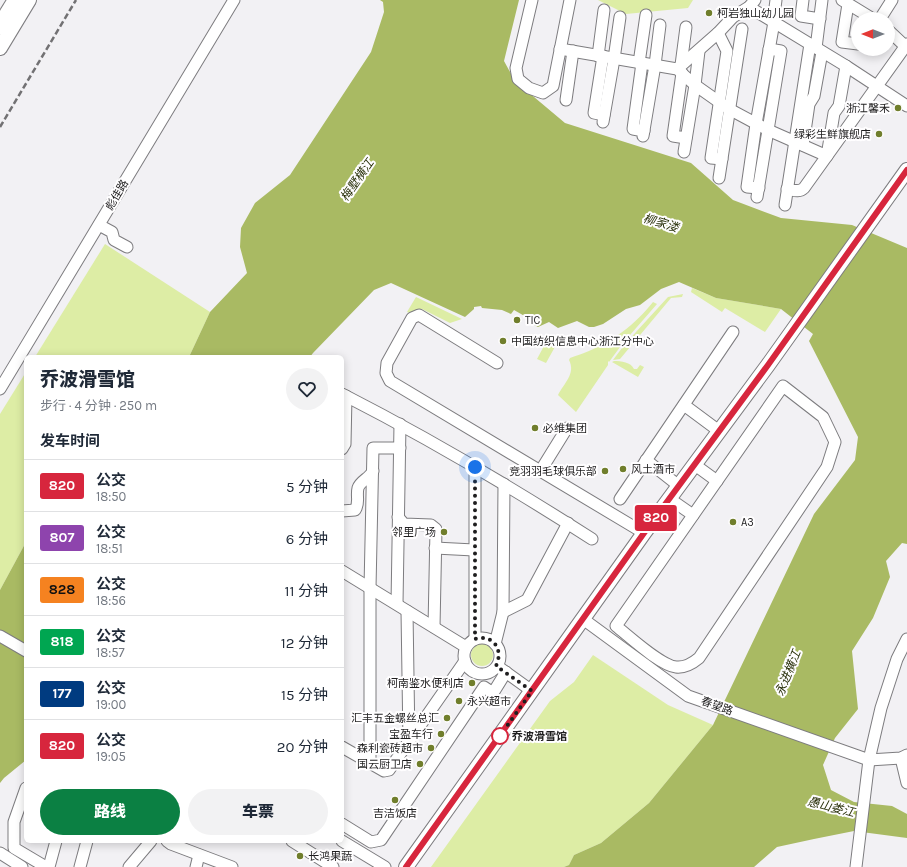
<!DOCTYPE html>
<html lang="zh">
<head>
<meta charset="utf-8">
<style>
	body { margin:0; font-family:Karla,"Noto Sans SC",sans-serif; background:#f2f2f3; color:#1f2937; height:100vh; display:flex; flex-direction:column; font-size:15px; white-space:nowrap }
	* { box-sizing:border-box; margin:0 }
	p { font-size:13px; color:#747a83 }
	.icon { flex:none; width:22px; height:22px; fill:none; stroke:currentColor; stroke-width:2; stroke-linecap:round; stroke-linejoin:round }
	.map { position:relative; flex:1; overflow:hidden }
	.sheet { position:absolute; left:24px; top:355px; width:320px; height:488px; display:flex; flex-direction:column; background:#fff; border-radius:6px; box-shadow:0 2px 10px #0003 }
	.sheet>* { flex:none }
	.badge { padding:0 8px; border-radius:3px; font-size:14px; line-height:26px }
	.needle { width:26px; rotate:270deg }
	.controls { position:absolute; left:851px; top:12px; display:grid; gap:8px }
	.controls a { display:grid; place-items:center; width:44px; height:44px; border-radius:50%; background:#fff; box-shadow:0 2px 10px #0003; font-size:20px }
	.you { position:absolute; width:20px; height:20px; margin:-10px; border:3px solid #fff; border-radius:50%; background:#1a73e8; box-shadow:0 0 0 6px #1a73e833 }
	.map>.badge { position:absolute; translate:-50% -50%; box-shadow:0 0 0 2px #fff }
	h2 { padding:0 16px; font-size:15px; line-height:36px }
	.round { display:grid; place-items:center; flex:none; width:42px; height:42px; border-radius:21px; background:#f2f2f3 }
	.head { display:flex; align-items:center; justify-content:space-between; height:68px; padding:0 16px }
	h1 { font-size:19px; font-weight:800; line-height:30px }
	.cta { display:flex; gap:8px; margin-top:auto; padding:8px 16px }
	.cta a { flex:1; height:46px; border-radius:24px; background:#0b8043; color:#fff; font-size:16px; font-weight:800; line-height:46px; text-align:center }
	.cta a+a { background:#f2f2f3; color:#1f2937 }
	ul { padding:0; list-style:none }
	li { display:flex; align-items:center; gap:12px; height:52px; padding:0 16px; border-top:1px solid #e0e1e3 }
	li div { flex:1 }
	li b { display:block; font-size:15px }
	li em { font-style:normal }
	li .badge { min-width:44px; font-weight:700; text-align:center }
	.map>svg:first-child { display:block }
	.green { fill:#ddeda5 }
	.water { fill:#a9ba63 }
	.lines { fill:none; stroke-linecap:round; stroke-linejoin:round }
	.minor-casing { stroke:#7d7c7f; stroke-width:13 }
	.major-casing { stroke:#7d7c7f; stroke-width:16 }
	.highway-casing { stroke:#7d7c7f; stroke-width:18 }
	.minor { stroke:#fff; stroke-width:11 }
	.major { stroke:#fff; stroke-width:14 }
	.highway { stroke:#fff; stroke-width:16 }
	.rail { stroke:#727173; stroke-width:2.5; stroke-dasharray:6 3; stroke-linecap:butt }
	.line-casing { stroke:#fff; stroke-width:9 }
	.line { stroke:#d7263d; stroke-width:6 }
	.walk { stroke:#1f1e1f; stroke-width:4; stroke-dasharray:0 7.2 }
	.poi-dot { fill:#707e2c; stroke:#fffeff; stroke-width:1.5 }
	.stop-dot { fill:#fff; stroke:#d7263d; stroke-width:2 }
	.labels { text-anchor:middle; dominant-baseline:central; stroke-width:4; stroke-linejoin:round; paint-order:stroke }
	.poi-label { font-size:11px; fill:#1f1e1f; stroke:#fffeff; text-anchor:end }
	.street-label { font-size:11px; fill:#1f1e1f; stroke:#fffeff }
	.stop-label { font-size:11px; font-weight:bold; fill:#1f1e1f; stroke:#fffeff; text-anchor:start }
	.water-label { font-size:12px; font-style:italic; fill:#29300a; stroke:#fffeff }
</style>
</head>
<body>
<div class="map">
<svg width="907" height="867" viewBox="0 0 907 867">
	<rect width="100%" height="100%" fill="#f2f1f4"/>
	<g class="green">
		<polygon points="598,0 693,0 688,8 626,14"/>
		<polygon points="105,244 210,312 189,357 35,357"/>
		<polygon points="692,288 716,298 781,309 765,332 725,308 722,312 691,292"/>
		<polygon points="683,294 682,297 671,298 620,359 613,360 625,344 668,297"/>
		<polygon points="416,297 462,319 450,323 422,309 417,309 412,314 407,312"/>
		<path d="M653,302L657,304L623,343L609,362L608,361V365L576,412L558,395C564,383 576,374 569,360L570,358C574,356 580,355 584,353C611,343 636,324 653,302Z"/>
		<polygon points="537,337 540,340 554,342 556,345 546,363 537,359 544,346 535,342"/>
		<path d="M614,361C621,361 631,362 634,369H637L640,365L644,367L638,377L612,362Z"/>
		<polygon points="26,372 26,542 0,590 0,414"/>
		<circle cx="482" cy="655" r="11"/>
		<polygon points="593,655 668,705 713,725 649,803 601,843 574,855 569,865 564,867 431,867 550,701 574,682"/>
	</g>
	<g class="water">
		<polygon points="380,0 519,0 504,61 515,81 565,123 691,163 733,200 781,218 852,225 907,248 907,544 902,543 886,561 890,577 873,618 852,651 858,709 835,738 823,765 831,790 854,802 892,806 907,814 907,838 854,831 814,839 777,847 754,867 564,867 569,865 574,855 601,843 649,803 713,725 814,514 855,460 858,437 809,341 813,334 781,309 716,298 679,282 661,289 640,305 626,309 603,324 594,327 589,327 577,321 558,328 549,322 538,327 527,321 528,318 514,310 511,314 502,310 482,308 481,306 474,307 474,309 465,317 391,283 374,290 313,353 310,357 189,357 210,312 247,273 240,247 241,228 255,203 290,175 371,52 384,12 383,2"/>
		<polygon points="26,542 26,760 4,778 0,783 0,590"/>
	</g>
	<g class="lines">
		<defs>
			<g id="minor">
				<polyline points="532,0 516,68 518,79 529,88 543,93 553,86 570,0"/>
				<polyline points="803,0 801,16 820,19"/>
				<polyline points="842,0 873,19"/>
				<polyline points="848,4 842,42 858,44"/>
				<polyline points="749,7 846,66 907,106"/>
				<polyline points="774,15 776,0"/>
				<polyline points="880,19 892,0"/>
				<polyline points="888,30 905,46"/>
				<polyline points="718,33 727,51 711,158 722,159"/>
				<polyline points="816,48 822,0"/>
				<polyline points="560,49 677,69 695,85 729,109 768,130 827,156 834,113 839,106 846,66"/>
				<polyline points="598,56 604,10"/>
				<polyline points="603,56 594,113 604,115"/>
				<polyline points="639,63 646,15"/>
				<polyline points="642,63 633,129 644,131"/>
				<polyline points="681,65 686,27"/>
				<polyline points="677,69 718,33 733,17 749,7 755,0"/>
				<polyline points="682,73 673,136 686,138"/>
				<polyline points="566,100 573,51"/>
				<polyline points="603,122 614,59 620,17"/>
				<polyline points="643,136 655,65 660,25"/>
				<polyline points="803,145 809,104 814,96 822,52"/>
				<polyline points="684,152 695,85 699,51"/>
				<polyline points="719,178 742,29"/>
				<polyline points="759,188 747,187 756,124 774,22"/>
				<path d="M787,189C793,190 799,193 804,188L907,44"/>
				<polyline points="757,197 781,51 769,49"/>
				<polyline points="785,205 810,44"/>
				<polyline points="99,225 112,232 114,240 127,247"/>
				<polyline points="497,363 419,315 412,318 387,363 386,373 390,381 644,533"/>
				<path d="M783,386L823,417L835,442L827,467L699,658C693,663 685,668 676,667C660,665 630,637 616,626Z"/>
				<polyline points="0,389 234,0"/>
				<path d="M342,394C428,438 511,487 592,539"/>
				<polyline points="684,405 719,431"/>
				<polyline points="342,449 345,444 346,396"/>
				<polyline points="646,460 679,486"/>
				<polyline points="695,465 717,481"/>
				<polyline points="475,467 475,639"/>
				<polyline points="541,470 567,428"/>
				<polyline points="620,499 733,332"/>
				<polyline points="670,499 693,515"/>
				<path d="M342,511L355,510C360,503 356,496 358,488C360,481 370,478 373,471"/>
				<polyline points="398,517 404,524 431,525 436,529 434,627"/>
				<polyline points="435,548 474,550"/>
				<polyline points="342,571 466,647"/>
				<polyline points="397,604 400,424"/>
				<polyline points="407,611 409,743"/>
				<polyline points="503,612 527,600 568,523"/>
				<polyline points="583,619 688,696 869,760 901,758 907,755"/>
				<polyline points="0,636 26,651"/>
				<circle cx="482" cy="656" r="18"/>
				<polyline points="495,644 503,612 504,484"/>
				<polyline points="500,668 532,691"/>
				<polyline points="342,747 384,771 389,770 465,661"/>
				<polyline points="901,758 907,783"/>
				<polyline points="370,763 370,588 373,448 400,448"/>
				<polyline points="26,788 14,822 14,848 46,867"/>
				<polyline points="342,824 371,842 381,840 484,687 493,693 506,672"/>
				<polyline points="167,841 171,844 232,867"/>
				<polyline points="292,841 333,867"/>
				<polyline points="342,841 385,867"/>
				<polyline points="0,853 22,867"/>
				<polyline points="49,867 56,841"/>
				<polyline points="80,867 87,841"/>
				<polyline points="129,867 151,841"/>
				<polyline points="196,867 199,855"/>
				<polyline points="856,867 869,760 881,708 897,659 907,639"/>
			</g>
			<g id="major">
				<polyline points="0,48 29,0"/>
				<polyline points="406,867 644,533 768,365 907,170"/>
			</g>
			<polyline id="highway" points="0,26 16,0"/>
		</defs>
		<use href="#minor" class="minor-casing"/>
		<use href="#major" class="major-casing"/>
		<use href="#highway" class="highway-casing"/>
		<use href="#minor" class="minor"/>
		<use href="#major" class="major"/>
		<use href="#highway" class="highway"/>
		<polyline class="rail" points="0,127 76,0"/>
	</g>
	<g class="lines">
		<defs>
			<polyline id="line" points="406,867 644,533 768,365 907,170"/>
		</defs>
		<use href="#line" class="line-casing"/>
		<use href="#line" class="line"/>
		<path class="walk" d="M475,467V639C493,634 504,649 496,666L532,691L497,740L500,736"/>
	</g>
	<g class="poi-dot">
		<circle cx="709" cy="13" r="4"/>
		<circle cx="898" cy="108" r="4"/>
		<circle cx="879" cy="134" r="4"/>
		<circle cx="517" cy="320" r="4"/>
		<circle cx="503" cy="341" r="4"/>
		<circle cx="535" cy="428" r="4"/>
		<circle cx="623" cy="469" r="4"/>
		<circle cx="605" cy="471" r="4"/>
		<circle cx="733" cy="522" r="4"/>
		<circle cx="444" cy="532" r="4"/>
		<circle cx="472" cy="683" r="4"/>
		<circle cx="459" cy="701" r="4"/>
		<circle cx="447" cy="718" r="4"/>
		<circle cx="441" cy="734" r="4"/>
		<circle cx="431" cy="748" r="4"/>
		<circle cx="420" cy="764" r="4"/>
		<circle cx="395" cy="800" r="4"/>
		<circle cx="300" cy="856" r="4"/>
	</g>
	<circle class="stop-dot" cx="500" cy="736" r="8"/>
	<g class="labels">
		<g class="poi-label">
			<text x="717" y="13" text-anchor="start">柯岩独山幼儿园</text>
			<text x="890" y="108">浙江馨禾</text>
			<text x="871" y="134">绿彩生鲜旗舰店</text>
			<text x="525" y="320" text-anchor="start">TIC</text>
			<text x="511" y="341" text-anchor="start">中国纺织信息中心浙江分中心</text>
			<text x="543" y="428" text-anchor="start">必维集团</text>
			<text x="631" y="469" text-anchor="start">风土酒市</text>
			<text x="597" y="471">竞羽羽毛球俱乐部</text>
			<text x="741" y="522" text-anchor="start">A3</text>
			<text x="436" y="532">邻里广场</text>
			<text x="464" y="683">柯南鉴水便利店</text>
			<text x="467" y="701" text-anchor="start">永兴超市</text>
			<text x="439" y="718">汇丰五金螺丝总汇</text>
			<text x="433" y="734">宝盈车行</text>
			<text x="423" y="748">森利瓷砖超市</text>
			<text x="412" y="764">国云厨卫店</text>
			<text x="395" y="813" text-anchor="middle">吉洁饭店</text>
			<text x="308" y="856" text-anchor="start">长鸿果蔬</text>
		</g>
		<g class="street-label">
			<text transform="translate(117 195) rotate(-59)">彪佳路</text>
			<text transform="translate(717 706) rotate(20)">春望路</text>
		</g>
		<g class="stop-label">
			<text x="512" y="736">乔波滑雪馆</text>
		</g>
		<g class="water-label">
			<text transform="translate(357 180) rotate(-55)">梅墅横江</text>
			<text transform="translate(661 223) rotate(17)">柳家溇</text>
			<text transform="translate(788 673) rotate(-68)">永进横江</text>
			<text transform="translate(831 807) rotate(14)">愚山娄江</text>
		</g>
	</g>
</svg>
<div class="controls">
<a><svg class="needle" viewBox="-14 -14 28 28"><path d="M0-13l5 13h-10z" fill="#e53935"/><path d="M0 13l5-13h-10z" fill="#747a83"/></svg></a>
</div>
<div class="you" style="left:475px;top:467px"></div>
<b class="badge" style="left:656px;top:518px;background:#d7263d;color:#fff">820</b>
<section class="sheet">
<div class="head"><div><h1>乔波滑雪馆</h1><p>步行 · 4 分钟 · 250 m</p></div><a class="round"><svg class="icon" aria-label="heart" viewBox="0 0 24 24"><path d="M12 20l-8-8c-3-5 5-10 8-4 3-6 11-1 8 4z"/></svg></a></div>
<h2>发车时间</h2>
<ul>
<li><span class="badge" style="background:#d7263d;color:#fff">820</span><div><b>公交</b><p>18:50</p></div><em>5 分钟</em></li>
<li><span class="badge" style="background:#8e44ad;color:#fff">807</span><div><b>公交</b><p>18:51</p></div><em>6 分钟</em></li>
<li><span class="badge" style="background:#f58220;color:#111">828</span><div><b>公交</b><p>18:56</p></div><em>11 分钟</em></li>
<li><span class="badge" style="background:#00a651;color:#fff">818</span><div><b>公交</b><p>18:57</p></div><em>12 分钟</em></li>
<li><span class="badge" style="background:#003b80;color:#fff">177</span><div><b>公交</b><p>19:00</p></div><em>15 分钟</em></li>
<li><span class="badge" style="background:#d7263d;color:#fff">820</span><div><b>公交</b><p>19:05</p></div><em>20 分钟</em></li>
</ul>
<div class="cta"><a>路线</a><a>车票</a></div>
</section>
</div>
</body>
</html>
